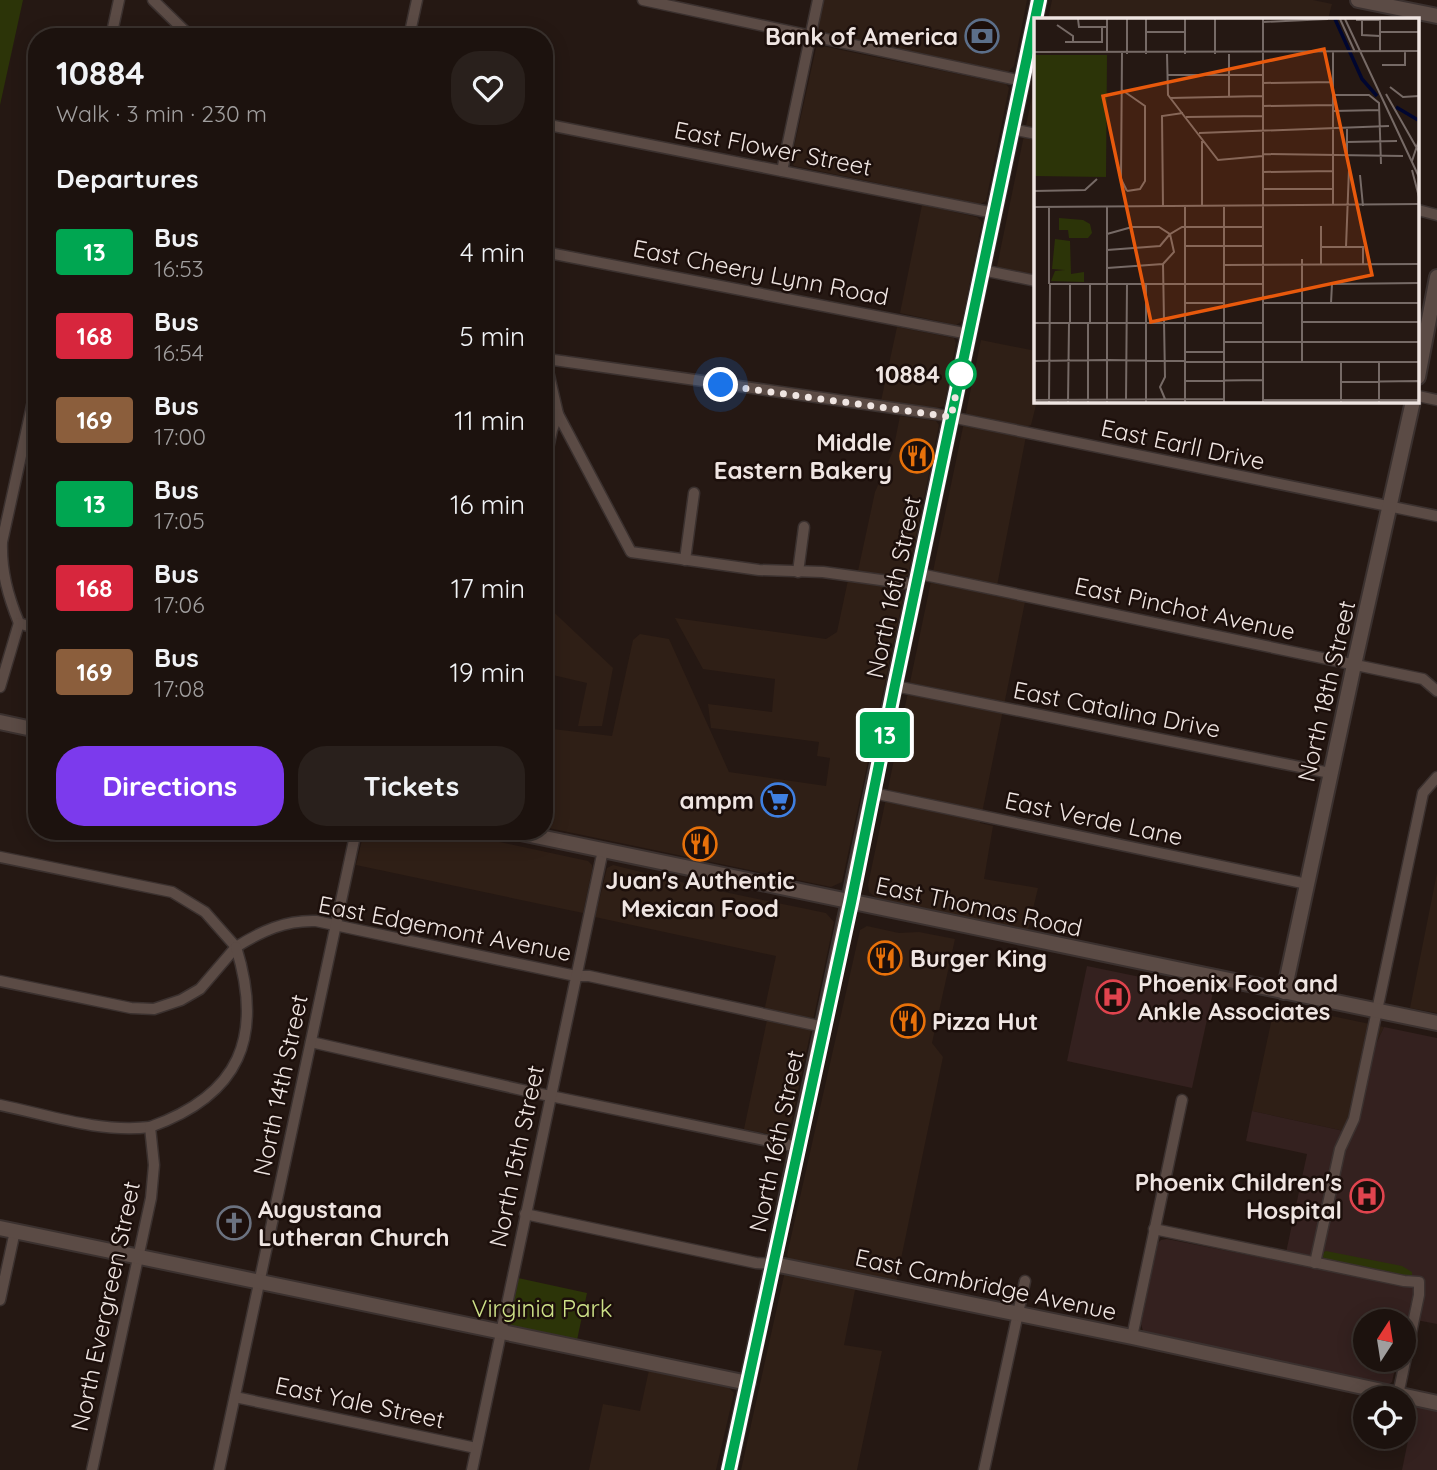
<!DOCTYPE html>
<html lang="en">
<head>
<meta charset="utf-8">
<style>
	body { margin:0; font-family:Quicksand,sans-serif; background:#29201c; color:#f1f3f6; height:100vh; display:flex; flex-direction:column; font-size:26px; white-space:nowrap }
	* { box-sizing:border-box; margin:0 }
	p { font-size:23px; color:#a09e9e }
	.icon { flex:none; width:38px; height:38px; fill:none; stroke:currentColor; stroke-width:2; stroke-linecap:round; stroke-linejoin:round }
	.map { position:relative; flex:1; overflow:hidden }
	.details { position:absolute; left:28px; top:28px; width:525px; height:812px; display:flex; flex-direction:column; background:#1c120e; border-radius:28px; box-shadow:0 4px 18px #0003,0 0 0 2px #3a322e }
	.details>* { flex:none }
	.badge { padding:0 14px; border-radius:5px; font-size:24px; line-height:46px }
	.needle { width:46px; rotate:12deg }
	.buttons { position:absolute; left:1353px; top:1309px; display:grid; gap:14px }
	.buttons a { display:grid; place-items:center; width:63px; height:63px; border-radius:50%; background:#1c120e; box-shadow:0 4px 18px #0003,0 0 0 2px #3a322e; font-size:35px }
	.you { position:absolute; width:35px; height:35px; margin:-18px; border:5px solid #fff; border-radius:50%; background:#1a73e8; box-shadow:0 0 0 10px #1a73e833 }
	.map>.badge { position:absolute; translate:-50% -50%; box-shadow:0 0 0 4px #fff }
	h2 { padding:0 28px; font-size:26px; line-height:63px }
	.round { display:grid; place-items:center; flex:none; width:74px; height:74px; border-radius:28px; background:#29201c }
	.headline { display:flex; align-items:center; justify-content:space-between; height:119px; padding:0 28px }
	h1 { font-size:33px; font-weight:700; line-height:52px }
	.action { display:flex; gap:14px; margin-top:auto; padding:14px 28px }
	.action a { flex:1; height:80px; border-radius:28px; background:#7c3aed; color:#fff; font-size:28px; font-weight:700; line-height:80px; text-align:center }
	.action a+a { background:#29201c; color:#f1f3f6 }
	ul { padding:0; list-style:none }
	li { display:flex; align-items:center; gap:21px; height:84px; padding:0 28px }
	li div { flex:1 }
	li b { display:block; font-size:26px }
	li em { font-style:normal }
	li .badge { min-width:77px; font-weight:700; text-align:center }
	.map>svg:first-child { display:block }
	.commercial { fill:#2f1f16 }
	.medical { fill:#34211f }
	.green { fill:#2c3408 }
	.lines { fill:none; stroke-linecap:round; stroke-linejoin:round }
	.street-casing { stroke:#3b312f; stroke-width:13 }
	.secondary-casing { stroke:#3b312f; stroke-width:18 }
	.street { stroke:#5b4b45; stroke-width:10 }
	.secondary { stroke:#5b4b45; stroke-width:14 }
	.line-casing { stroke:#fff; stroke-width:16 }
	.line { stroke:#00a651; stroke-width:10 }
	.walk { stroke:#efe5e2; stroke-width:7; stroke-dasharray:0 12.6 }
	.stop-dot { fill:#fff; stroke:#00a651; stroke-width:3.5 }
	.labels { text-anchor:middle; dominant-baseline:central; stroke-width:5; stroke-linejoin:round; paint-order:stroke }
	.poi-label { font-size:24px; font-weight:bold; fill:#efe5e2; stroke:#1c0f0b; text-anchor:end }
	.street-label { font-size:24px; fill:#efe5e2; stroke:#1c0f0b }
	.stop-label { font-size:24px; font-weight:bold; fill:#efe5e2; stroke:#1c0f0b; text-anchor:end }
	.park-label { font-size:24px; fill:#cee288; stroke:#1c0f0b }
	.inset-river { fill:none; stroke:#000630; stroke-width:3.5 }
	.inset-road { fill:none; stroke:#766a66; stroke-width:2 }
	.view { fill:#e8590c; fill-opacity:0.15; stroke:#e8590c; stroke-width:3.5 }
	.inset-edge { fill:none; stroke:#efe5e2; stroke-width:3.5 }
</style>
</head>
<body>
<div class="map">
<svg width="1437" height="1470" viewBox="0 0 1437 1470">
	<rect width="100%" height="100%" fill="#251813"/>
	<g class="commercial">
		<polygon points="824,0 1027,0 1014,66 1008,72 820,32 818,27"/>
		<polygon points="1052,0 1313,0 1332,4 1328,19 1048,19"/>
		<polygon points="822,46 1006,84 1009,88 986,201 980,204 794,166 791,161 816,48"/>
		<polygon points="1036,77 1036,280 996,271"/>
		<polygon points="922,205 977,217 982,222 962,321 956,325 900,313"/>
		<polygon points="897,327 954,338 956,343 944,406 938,408 881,401"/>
		<polygon points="981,340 1036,351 1037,401 1031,425 1028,426 995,596 1025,602 980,823 993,826 984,879 1038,888 1028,930 877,898 869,892 868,885"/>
		<polygon points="900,416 936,421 939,425 908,575 904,577 858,571 875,492 893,451"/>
		<polygon points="848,580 900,588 904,594 842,882 831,887 544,827 544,728 612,736 633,640 640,634 669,639 729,772 826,786 830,758 817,756 819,742 711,728 708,704 772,712 775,679 703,669 675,618 826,639 837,632"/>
		<polygon points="544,603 613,668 602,726 578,726 587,683 544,673"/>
		<polygon points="364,831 449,831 588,861 592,865 592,870 583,913 356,865"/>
		<polygon points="613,865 705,888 826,913 834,922 788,1138 744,1129 767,1020 765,1007 776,956 595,917 607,868"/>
		<polygon points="1437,873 1437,1013 1410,1008"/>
		<polygon points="867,926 899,933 919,932 955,939 932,1043 943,1057 896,1283 789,1260 787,1255 860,930"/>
		<polygon points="1275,1004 1384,1027 1376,1044 1359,1118 1353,1133 1252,1111"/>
		<polygon points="785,1271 856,1285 844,1345 882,1351 857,1470 741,1470"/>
		<polygon points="649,1370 729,1388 734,1393 716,1470 589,1470 603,1404 640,1411"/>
	</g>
	<g class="medical">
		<polygon points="1087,966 1213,992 1192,1088 1067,1061"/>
		<polygon points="1384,1027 1437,1038 1437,1324 1406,1318 1404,1329 1404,1321 1365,1321 1365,1360 1397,1360 1392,1382 1386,1386 1143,1331 1141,1324 1158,1243 1161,1240 1167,1239 1284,1262 1307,1154 1246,1141 1252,1111 1353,1133 1359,1118 1376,1044"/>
		<polygon points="1415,1406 1437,1410 1437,1470 1402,1470"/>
	</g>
	<g class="green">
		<polygon points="0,0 23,0 0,105"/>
		<polygon points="1326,1251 1402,1266 1412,1272 1412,1275 1407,1277 1325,1260 1321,1254"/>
		<polygon points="518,1278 587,1293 577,1340 511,1326 509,1321"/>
	</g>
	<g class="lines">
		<defs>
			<g id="street">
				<polyline points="153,0 191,37"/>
				<polyline points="643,0 1022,81"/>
				<polyline points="111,37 119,0"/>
				<polyline points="409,37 417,0"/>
				<polyline points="544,124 994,213"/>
				<polyline points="1012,129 1036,134"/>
				<polyline points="782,171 818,0"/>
				<polyline points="1418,210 1437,215"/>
				<polyline points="544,252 969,334"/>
				<polyline points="982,270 1036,281"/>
				<polyline points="544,354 558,414 631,552 759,570 823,572 917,585"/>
				<polyline points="547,359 936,414 1437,516"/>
				<polyline points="1418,396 1437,400"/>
				<polyline points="544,467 552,430 558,414"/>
				<polyline points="685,560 694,493"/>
				<polyline points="798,572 804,527"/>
				<polyline points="920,574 1423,679 1437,691"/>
				<path d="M19,623C8,596 1,571 2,542L37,383"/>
				<polyline points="19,623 37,629"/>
				<polyline points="895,686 1330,773"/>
				<polyline points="0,687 19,623"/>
				<polyline points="873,793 1307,884"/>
				<path d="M0,857L172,892L205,912L236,947C262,931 285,920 316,921L576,976H589L824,1027"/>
				<polyline points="0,981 131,1008 154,1009 181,1000 200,989 236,947"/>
				<polyline points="311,1042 531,1092 798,1147"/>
				<path d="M0,1105C49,1115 99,1133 150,1127"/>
				<polyline points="525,1214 756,1263 774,1264"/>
				<polyline points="1154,1229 1404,1281 1419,1282 1419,1295 1398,1395"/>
				<polyline points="1315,1263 1340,1149 1354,1119 1423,793 1437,777"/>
				<polyline points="0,1300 15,1231"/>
				<polyline points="1132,1337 1182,1100"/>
				<polyline points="235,1397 476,1448"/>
				<path d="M92,1470L151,1198L154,1165L150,1127C240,1095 264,1037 236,947"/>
				<polyline points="219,1470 356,831"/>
				<polyline points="472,1470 603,850"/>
				<polyline points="984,1470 1025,1281"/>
			</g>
			<g id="secondary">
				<polyline points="1358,0 1437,16"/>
				<polyline points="1418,377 1437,277"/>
				<polyline points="0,722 37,730"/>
				<polyline points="511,831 1437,1023"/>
				<polyline points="1284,992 1354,665 1413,401"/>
				<polyline points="0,1228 748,1383"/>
				<polyline points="774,1264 1132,1337 1437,1403"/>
				<path d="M729,1470C834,980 938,490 1039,0"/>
			</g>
		</defs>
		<use href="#street" class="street-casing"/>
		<use href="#secondary" class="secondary-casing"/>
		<use href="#street" class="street"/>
		<use href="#secondary" class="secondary"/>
	</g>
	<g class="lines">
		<defs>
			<polyline id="line" points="729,1470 851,903 895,685 1039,0"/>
		</defs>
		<use href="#line" class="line-casing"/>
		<use href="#line" class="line"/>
		<polyline class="walk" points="721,385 951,417 961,370 961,374"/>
	</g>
	<defs>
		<symbol id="bank-ring" viewBox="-11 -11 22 22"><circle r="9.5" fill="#1c0f0b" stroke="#5c6f8a" stroke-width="1.5"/><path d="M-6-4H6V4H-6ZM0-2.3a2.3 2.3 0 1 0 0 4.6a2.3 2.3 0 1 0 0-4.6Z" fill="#5c6f8a"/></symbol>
		<symbol id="restaurant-ring" viewBox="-11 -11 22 22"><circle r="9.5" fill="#1c0f0b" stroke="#e8710a" stroke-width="1.5"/><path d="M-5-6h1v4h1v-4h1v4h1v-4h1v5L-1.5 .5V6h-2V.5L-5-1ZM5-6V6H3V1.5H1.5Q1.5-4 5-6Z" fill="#e8710a"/></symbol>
		<symbol id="supermarket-ring" viewBox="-11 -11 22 22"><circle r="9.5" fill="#1c0f0b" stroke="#3f7fe0" stroke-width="1.5"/><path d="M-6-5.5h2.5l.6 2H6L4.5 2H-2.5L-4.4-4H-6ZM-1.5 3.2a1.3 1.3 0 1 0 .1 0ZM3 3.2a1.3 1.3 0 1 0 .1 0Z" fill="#3f7fe0"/></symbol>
		<symbol id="hospital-ring" viewBox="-11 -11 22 22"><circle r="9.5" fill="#1c0f0b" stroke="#e0444e" stroke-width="1.5"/><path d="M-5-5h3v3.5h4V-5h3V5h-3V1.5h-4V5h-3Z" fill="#e0444e"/></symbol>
		<symbol id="church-ring" viewBox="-11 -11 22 22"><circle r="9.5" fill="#1c0f0b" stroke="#6b7280" stroke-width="1.5"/><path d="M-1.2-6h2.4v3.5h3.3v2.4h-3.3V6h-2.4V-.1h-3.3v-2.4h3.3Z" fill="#6b7280"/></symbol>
	</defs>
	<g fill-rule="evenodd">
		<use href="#bank-ring" x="963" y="17" width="38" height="38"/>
		<use href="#restaurant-ring" x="898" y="437" width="38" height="38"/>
		<use href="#supermarket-ring" x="759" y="781" width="38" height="38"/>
		<use href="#restaurant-ring" x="681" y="825" width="38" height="38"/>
		<use href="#restaurant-ring" x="866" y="939" width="38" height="38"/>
		<use href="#hospital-ring" x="1094" y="978" width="38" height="38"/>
		<use href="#restaurant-ring" x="889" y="1002" width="38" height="38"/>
		<use href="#hospital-ring" x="1348" y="1177" width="38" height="38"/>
		<use href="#church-ring" x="215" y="1204" width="38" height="38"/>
	</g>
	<circle class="stop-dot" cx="961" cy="374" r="14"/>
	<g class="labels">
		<g class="poi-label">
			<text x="958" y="36">Bank of America</text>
			<text x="892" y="442">Middle<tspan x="892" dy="28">Eastern Bakery</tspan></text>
			<text x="754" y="800">ampm</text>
			<text x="700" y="880" text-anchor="middle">Juan's Authentic<tspan x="700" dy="28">Mexican Food</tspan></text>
			<text x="910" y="958" text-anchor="start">Burger King</text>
			<text x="1138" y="983" text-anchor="start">Phoenix Foot and<tspan x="1138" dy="28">Ankle Associates</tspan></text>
			<text x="932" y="1021" text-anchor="start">Pizza Hut</text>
			<text x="1342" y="1182">Phoenix Children's<tspan x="1342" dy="28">Hospital</tspan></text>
			<text x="258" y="1209" text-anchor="start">Augustana<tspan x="258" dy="28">Lutheran Church</tspan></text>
		</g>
		<g class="street-label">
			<text transform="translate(773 148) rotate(11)">East Flower Street</text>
			<text transform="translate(761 272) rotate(11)">East Cheery Lynn Road</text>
			<text transform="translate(1183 444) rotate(12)">East Earll Drive</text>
			<text transform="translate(893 587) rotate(-78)">North 16th Street</text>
			<text transform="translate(1185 608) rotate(12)">East Pinchot Avenue</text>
			<text transform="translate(1326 691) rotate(-77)">North 18th Street</text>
			<text transform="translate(1117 709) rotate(11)">East Catalina Drive</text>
			<text transform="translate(1094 818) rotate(12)">East Verde Lane</text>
			<text transform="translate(979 906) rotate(12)">East Thomas Road</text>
			<text transform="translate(445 928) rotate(11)">East Edgemont Avenue</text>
			<text transform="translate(280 1085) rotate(-78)">North 14th Street</text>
			<text transform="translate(776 1141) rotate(-78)">North 16th Street</text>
			<text transform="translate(516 1156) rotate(-78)">North 15th Street</text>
			<text transform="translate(986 1284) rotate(12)">East Cambridge Avenue</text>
			<text transform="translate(105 1306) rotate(-78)">North Evergreen Street</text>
			<text transform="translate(360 1402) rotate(12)">East Yale Street</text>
		</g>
		<g class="stop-label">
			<text x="940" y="374">10884</text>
		</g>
		<g class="park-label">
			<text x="542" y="1308">Virginia Park</text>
		</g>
	</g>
	<g transform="translate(1034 18)">
		<rect width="385" height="385" fill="#251813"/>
		<path d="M0,37H73L72,159L0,158ZM25,200L49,202L56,206L58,215L54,220H35L34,212H25ZM21,221L36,223L37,256L50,254V264L17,263L21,253L31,252L18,251Z" fill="#2c3408"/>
		<path class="inset-river" d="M301,1L328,61L343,78M362,89L384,102"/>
		<path class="inset-road" d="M44,1L45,9H73M112,1V36M306,1L321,34M311,1L385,159M322,2H346M328,2V17L346,18M229,4L294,1M23,7L39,18V24M112,14H151M346,14H385M31,24H68V9M346,33V1M0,34L385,33M299,34V188M73,35V1M88,35L87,161L93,173M93,36V1M133,36L134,77L184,142L229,138M151,36V1M181,36V1M195,36V79M348,47H371V33M133,57H229M229,65L299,64M356,69L369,79L385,78M88,72L111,88V163L106,171L93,173M352,76L385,134M299,77H335L345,85L347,146M136,80L229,78M229,88L299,87M299,93L346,92M152,99L229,98M313,109V138M165,115L355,108M313,124L363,123M229,136L369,138M378,143L385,122M378,152L385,179M229,154L299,153M326,157L329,188M229,171H299M0,173L51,172L63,161M0,189L385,186M129,189L128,98L149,95M168,189V123M287,208V246M73,216L98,209H125L136,216L148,209H229M151,228H229M286,229H329V247M312,229L315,151M73,232L126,228L136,216M190,247L385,246M73,250L129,246M15,266V189M16,266H229M112,266V384M151,285H190M229,285H385M297,285L298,266L385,265M268,304H385M0,305H229M36,305V267M56,305V267M190,324H385M151,334H190M74,342L151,343M0,343L72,342M151,344H385M268,345V241M345,345V384M151,363L229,362M307,364L384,363M131,381L126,369L131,359L129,246L140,234L136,216M0,382L190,381M92,382L93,266M229,382H385M15,384L16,266M34,384L35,305M54,384V305M73,384V189M151,384V189M190,384V189M229,384V1M307,384V345M385,384V300"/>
		<path class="view" d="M290,31L338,257L117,304L69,78Z"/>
		<rect width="385" height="385" class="inset-edge"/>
	</g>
</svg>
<div class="buttons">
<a><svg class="needle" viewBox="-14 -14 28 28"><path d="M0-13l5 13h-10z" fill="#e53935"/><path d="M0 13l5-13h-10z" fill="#a09e9e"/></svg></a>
<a><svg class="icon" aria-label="locate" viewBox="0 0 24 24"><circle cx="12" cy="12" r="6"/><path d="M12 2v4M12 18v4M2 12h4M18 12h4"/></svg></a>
</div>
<div class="you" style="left:721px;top:385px"></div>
<b class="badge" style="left:885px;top:735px;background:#00a651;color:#fff">13</b>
<section class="details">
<div class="headline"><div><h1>10884</h1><p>Walk · 3 min · 230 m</p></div><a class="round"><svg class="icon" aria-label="heart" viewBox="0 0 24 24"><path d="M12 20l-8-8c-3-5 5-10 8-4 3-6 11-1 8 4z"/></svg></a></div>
<h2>Departures</h2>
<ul>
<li><span class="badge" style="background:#00a651;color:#fff">13</span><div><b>Bus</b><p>16:53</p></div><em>4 min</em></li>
<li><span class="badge" style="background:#d7263d;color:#fff">168</span><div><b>Bus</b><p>16:54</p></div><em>5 min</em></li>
<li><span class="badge" style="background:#8b5e3c;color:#fff">169</span><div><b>Bus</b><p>17:00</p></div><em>11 min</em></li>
<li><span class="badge" style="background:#00a651;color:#fff">13</span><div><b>Bus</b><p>17:05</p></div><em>16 min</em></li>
<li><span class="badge" style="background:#d7263d;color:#fff">168</span><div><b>Bus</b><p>17:06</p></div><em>17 min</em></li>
<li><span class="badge" style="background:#8b5e3c;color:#fff">169</span><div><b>Bus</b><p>17:08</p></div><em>19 min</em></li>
</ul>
<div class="action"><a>Directions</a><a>Tickets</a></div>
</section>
</div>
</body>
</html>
